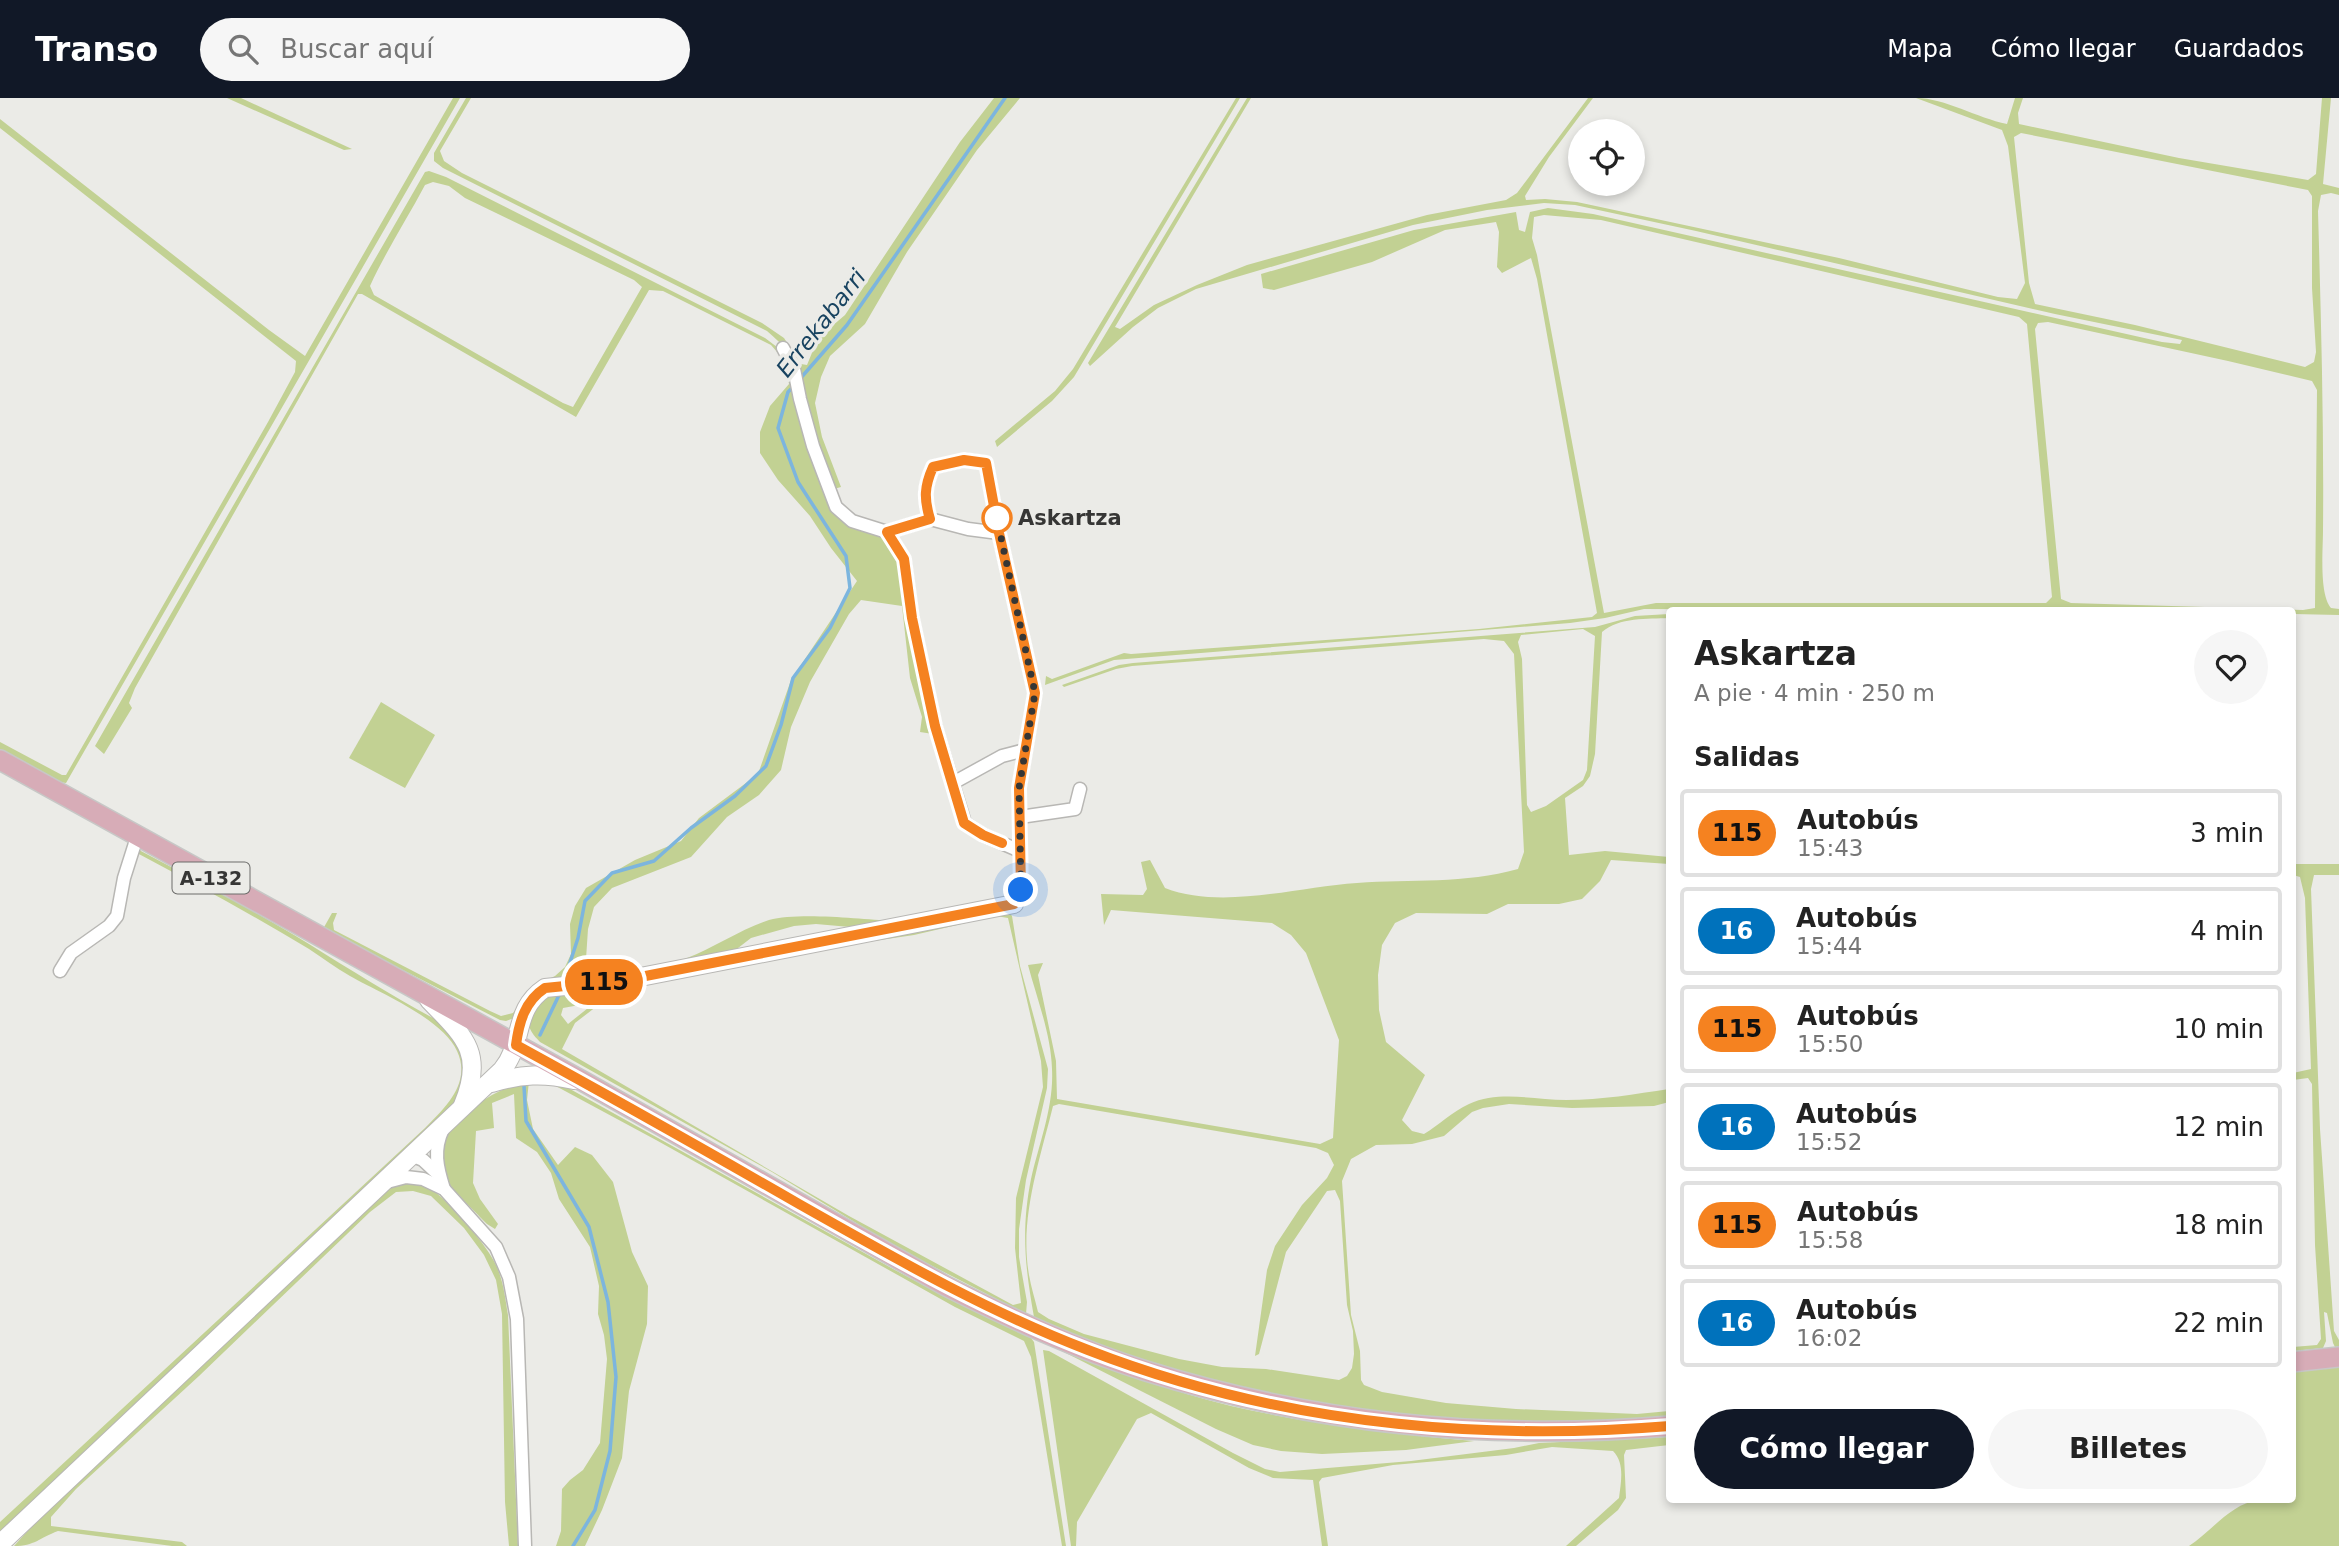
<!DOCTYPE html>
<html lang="es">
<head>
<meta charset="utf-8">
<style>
	body { margin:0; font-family:"DejaVu Sans",sans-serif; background:#f6f6f6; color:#222; height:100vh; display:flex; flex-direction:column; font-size:26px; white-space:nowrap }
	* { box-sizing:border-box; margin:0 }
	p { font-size:23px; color:#767676 }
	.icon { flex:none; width:38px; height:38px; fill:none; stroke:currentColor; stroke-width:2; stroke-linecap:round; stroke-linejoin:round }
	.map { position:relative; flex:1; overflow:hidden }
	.details { position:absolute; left:1666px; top:509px; width:630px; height:896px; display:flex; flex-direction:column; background:#fff; border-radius:7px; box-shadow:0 4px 10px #0003 }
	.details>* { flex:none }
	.badge { padding:0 14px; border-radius:23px; font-size:24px; line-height:46px }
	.controls { position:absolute; left:1568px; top:21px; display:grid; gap:14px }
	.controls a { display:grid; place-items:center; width:77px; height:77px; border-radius:50%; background:#fff; box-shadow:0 4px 10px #0003; font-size:35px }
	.you { position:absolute; width:35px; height:35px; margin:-18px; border:5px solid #fff; border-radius:50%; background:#1a73e8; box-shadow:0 0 0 10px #1a73e833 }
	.map>.badge { position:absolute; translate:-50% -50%; box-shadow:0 0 0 4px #fff }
	h2 { padding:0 28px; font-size:26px; line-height:63px }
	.round { display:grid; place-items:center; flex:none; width:74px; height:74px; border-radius:37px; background:#f6f6f6 }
	.overview { display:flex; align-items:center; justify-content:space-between; height:119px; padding:0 28px }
	h1 { font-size:33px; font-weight:600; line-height:52px }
	.action { display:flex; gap:14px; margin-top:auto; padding:14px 28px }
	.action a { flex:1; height:80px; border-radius:42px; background:#111827; color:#fff; font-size:28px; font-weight:600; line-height:80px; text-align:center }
	.action a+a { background:#f6f6f6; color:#222 }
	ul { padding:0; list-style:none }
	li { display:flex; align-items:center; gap:21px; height:88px; margin:0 14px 10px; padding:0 14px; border:4px solid #e0e0e0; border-radius:7px }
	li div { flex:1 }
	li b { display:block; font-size:26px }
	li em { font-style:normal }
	li .badge { min-width:77px; font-weight:700; text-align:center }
	header { display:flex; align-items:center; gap:42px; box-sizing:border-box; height:98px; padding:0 35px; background:#111827; color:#fff }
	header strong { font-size:33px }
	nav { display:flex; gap:38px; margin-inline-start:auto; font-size:24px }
	.search { width:490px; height:63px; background:#f6f6f6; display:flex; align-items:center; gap:18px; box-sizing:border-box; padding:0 24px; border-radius:38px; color:#767676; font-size:26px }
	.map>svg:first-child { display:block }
	.green { fill:#c2d193; fill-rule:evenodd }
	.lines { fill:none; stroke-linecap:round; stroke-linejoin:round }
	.stream { stroke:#7cb5de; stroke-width:3.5 }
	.street-casing { stroke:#b8b7b4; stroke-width:15 }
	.secondary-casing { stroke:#b8b7b4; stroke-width:20 }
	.primary-casing { stroke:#c7c7c6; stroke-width:22 }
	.street { stroke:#fff; stroke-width:12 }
	.secondary { stroke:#fff; stroke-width:18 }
	.primary { stroke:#d7acb7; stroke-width:19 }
	.line-casing { stroke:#fff; stroke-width:16 }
	.line { stroke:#f58220; stroke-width:10 }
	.walk { stroke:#363635; stroke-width:7; stroke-dasharray:0 12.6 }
	.stop-dot { fill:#fff; stroke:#f58220; stroke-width:3.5 }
	.labels { text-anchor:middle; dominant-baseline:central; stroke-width:7; stroke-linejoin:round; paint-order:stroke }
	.shield { fill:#ebebe7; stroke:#6c6c6a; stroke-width:2 }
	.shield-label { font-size:19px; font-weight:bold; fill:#363635 }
	.stop-label { font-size:21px; font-weight:bold; fill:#363635; stroke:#ebebe7; text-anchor:start }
	.water-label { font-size:23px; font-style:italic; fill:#184360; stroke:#ebebe7 }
</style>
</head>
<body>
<header>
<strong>Transo</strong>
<div class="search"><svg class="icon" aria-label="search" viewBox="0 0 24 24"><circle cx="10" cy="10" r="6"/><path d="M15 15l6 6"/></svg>Buscar aquí</div>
<nav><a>Mapa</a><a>Cómo llegar</a><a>Guardados</a></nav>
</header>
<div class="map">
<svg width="2339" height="1448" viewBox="0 0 2339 1448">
	<rect width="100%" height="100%" fill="#ebebe7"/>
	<g class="green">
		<polygon points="227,0 241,0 352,51 344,52"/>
		<polygon points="453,0 460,0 66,685 59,684 0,651 0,644 62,677 66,677 268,324 295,274 296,263 0,30 0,21 269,232 305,258"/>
		<path d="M466,0H471L440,53L444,63L462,75L762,225L784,240L801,266L807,267L818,240L845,217L960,44L994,0H1020L977,52L907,154L865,226L830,258L821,279L815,305L822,339L841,389L830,392C823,370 815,347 810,324C801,281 804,264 767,233L443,70L434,63V55Z"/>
		<polygon points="1236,0 1240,0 1074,279 1052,303 997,349 995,343 1055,293 1073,271"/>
		<path d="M1247,0H1251L1115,229L1120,231L1154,207L1197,187L1247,167L1427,117L1506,102L1517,95L1588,0H1593L1549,59L1525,98L1526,102L1545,101L1577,104L1839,160L1998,199L2017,201L2025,185L2008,48L2002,32L1916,0C1945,0 1977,20 2007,26L2015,0H2023L2018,15L2019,26L2179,60L2308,82L2316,76L2322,0H2331L2323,86L2339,90V97L2331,95L2321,97L2318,113C2321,220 2324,326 2323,432C2323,452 2319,496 2331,510L2339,511V517L2293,516L2292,513L1644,511L1605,520L1570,525L1114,562L1045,587L1046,578L1052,581L1124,555L1131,556L1479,531L1592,519L1597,515L1537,181L1531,160L1502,175L1497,169L1499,134L1496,124L1445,132L1372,164L1274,192L1263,190L1261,176L1414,132L1516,114L1519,132L1525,134L1530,114L1548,110L1593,116L2162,244L2180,246L2182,242L2055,216L1696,133L1575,107L1544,105L1487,112L1413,127L1196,191L1158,210L1133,229L1090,268L1088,265ZM2021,35L2308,92L2312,98V190L2316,254L2314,264L2305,269L2135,227L2035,206L2029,185L2014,39ZM1544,117L1601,122L2019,219L2027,226L2052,499L2046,505H1656L1604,515L1537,157L1532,140L1534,119ZM2048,224L2228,263L2312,283L2317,292L2315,510L2303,512L2071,505L2061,501L2035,231L2038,225Z"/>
		<path d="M429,73L446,79L765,240L777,249L789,265L795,294L830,410L847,425L882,438L895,455L903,476L933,636L920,634L922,619L910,580L902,508L861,502L849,516L810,584L791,629L781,672L759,697L727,719L691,759L612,790L594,809L588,831L586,861L592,876C623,874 657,872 687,860C713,850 743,830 769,822C799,814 860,821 892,823L893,827L850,829L816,826L794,828L751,840L729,857L668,871L634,876L553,884L532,895L514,920L506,923L500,922L323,831L332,815H337L333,825L334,832L490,913L501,918L513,915L532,889L555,878L565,869L571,856L570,826L575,808L586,790L635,762L681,743L699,720L758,676L791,582L857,483L831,450L810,418L778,382L760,355V334L770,308L789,286L784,262L771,247L663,193L649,192L576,319L362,196H358L135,590L129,605L132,610L104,656L95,648L425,74ZM433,84L449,88L465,100L634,182L642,189L573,309L563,305L374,197L370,188C386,153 407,121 425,87Z"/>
		<path d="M1669,516V520C1648,521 1619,519 1602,534L1595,656L1590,678L1583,688L1565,700L1569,757L1605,753L1669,759V766L1611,762L1600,783L1582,801L1559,806H1508L1487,816L1416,815L1395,825L1382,847L1378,877L1379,912L1386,944L1425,977L1402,1022L1412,1033L1424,1036C1439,1027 1453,1013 1469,1006C1500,992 1534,1002 1566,1002C1602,1002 1635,996 1669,991V1004L1654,1008L1572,1010L1509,1006L1483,1010L1472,1014L1444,1038L1412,1046L1376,1047L1351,1061L1342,1083L1351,1217L1360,1253L1361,1282L1364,1287L1382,1294L1446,1305L1516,1311L1637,1316L1669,1313V1319C1623,1322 1577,1325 1531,1325C1373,1325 1177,1288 1034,1219C1025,1169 1021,1131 1031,1081C1039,1045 1054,1009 1052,971C1051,936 1037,901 1028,867L1043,865L1038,877L1056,963L1057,1001L1320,1046L1333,1040L1339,942L1306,855L1291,837L1272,825L1111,812L1104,827L1101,796L1143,797L1147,791L1141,764L1150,762L1165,790C1222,812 1297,789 1357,785C1411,781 1465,786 1518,771L1524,754L1514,556L1504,543L1484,541L1132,568L1116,571L1064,589L1062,587L1119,567L1133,565L1595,529L1635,518ZM1583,531L1595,538L1587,672L1583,682L1546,708L1531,714L1527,707L1522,561L1518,544L1521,537ZM1059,1006L1316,1050L1328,1055L1334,1067L1327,1080L1302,1107L1275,1148L1267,1172L1255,1258L1259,1256L1286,1154L1327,1093L1335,1092L1340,1103L1347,1207L1353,1233L1354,1256L1352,1270L1347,1278L1339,1282L1266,1271L1222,1269L1179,1261L1084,1236L1049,1221L1038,1214C1035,1201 1031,1189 1029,1177C1019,1120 1040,1062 1053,1008Z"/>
		<polygon points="381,604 435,637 405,690 349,660"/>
		<path d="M139,752C196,782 254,812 309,846C354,874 400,903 448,928L458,940L467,970L455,1008L0,1435V1424L425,1030C445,1010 472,985 457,953C443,921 380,895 350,878C336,870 323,860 309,851C253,817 195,786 137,755Z"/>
		<polygon points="2293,766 2339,766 2339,777 2314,777 2311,791 2320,1031 2334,1233 2339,1242 2339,1248 2335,1249 2333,1245 2327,1215 2324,1214 2326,1243 2323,1250 2293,1253 2293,1249 2317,1247 2321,1241 2315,1147 2312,986 2308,980 2293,982 2293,975 2311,971 2305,800 2300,779 2293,777"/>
		<path d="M1006,811L1012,818L1020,868L1048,971L1047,990L1026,1082L1019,1131V1159L1027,1204L1026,1216L899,1151L772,1074L540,944C531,935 526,928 530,915C538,885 584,890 609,888V891L574,908L563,910L561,917L568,926L588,910L615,894L642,884L675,878L768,855L896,836ZM996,818L1008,820L1041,963L1043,989L1016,1100L1015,1150L1021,1205L1013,1207L849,1118L562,951L575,925L601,905L632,890L758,860L914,837Z"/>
		<path d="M529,983L527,1002L533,1031L558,1067L575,1049L592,1057L613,1084L632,1154L648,1188L647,1226L629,1293L622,1360L602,1412L585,1448H556L561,1433L562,1391L570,1382L583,1372L600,1345L607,1261L604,1237L598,1216L599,1188L590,1149L559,1101L551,1075L537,1054L516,1040L514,996L492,1005L494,1030L476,1033L473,1085L480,1101L498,1126L495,1131L487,1126C479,1118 446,1085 443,1078C439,1067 441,1044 447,1035C465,1011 500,988 529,983Z"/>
		<polygon points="552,986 561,986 895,1172 953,1203 1031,1240 1034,1244 1066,1448 1062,1448 1031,1259 1024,1243 955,1209 656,1042"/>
		<path d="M406,1084C413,1085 422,1085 428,1089C446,1099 484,1144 494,1163C503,1179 505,1199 508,1217L518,1448H509L505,1404L502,1216L496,1182L484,1157L464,1130L431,1098L413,1093L396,1094L370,1114L199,1278L76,1391L51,1419V1428L182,1444L187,1448H172L58,1433C39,1440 35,1448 14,1448L32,1428L386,1093L397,1086Z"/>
		<path d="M1058,1251C1114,1271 1172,1294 1231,1308C1311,1326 1392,1336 1474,1343L1406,1352L1322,1356L1281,1353L1253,1347L1216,1331Z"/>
		<path d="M1043,1252L1049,1253L1233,1355L1265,1371L1280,1374L1411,1363L1514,1350L1539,1345L1669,1339V1347L1626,1352L1624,1357L1626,1400L1618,1412L1576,1448H1566L1619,1400C1621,1384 1625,1365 1613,1353L1552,1349L1506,1357L1393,1367L1322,1380L1319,1384L1328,1448H1322L1313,1382L1273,1380L1249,1370L1151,1315L1137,1321L1077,1424L1076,1448H1071Z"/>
		<path d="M2339,1269V1448H2189C2211,1434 2231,1405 2259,1402C2269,1400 2281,1402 2292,1402L2293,1273Z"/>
	</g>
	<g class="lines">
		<g class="stream">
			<polyline points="799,282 847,227 1005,0"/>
			<polyline points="566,877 578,840 585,803 612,775 654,763 691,730 735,698 766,668 781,627 793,580 830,530 850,490 846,458 798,384 778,330 788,294 794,288"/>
			<polyline points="540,937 560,895"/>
			<polyline points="524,988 526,1023 589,1129 608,1204 616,1279 610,1353 595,1412 573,1448"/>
		</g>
		<defs>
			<g id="street">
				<polyline points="783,250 794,271 800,301 813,348 836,409 852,423 887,434"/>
				<polyline points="930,421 887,434 904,461 912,520 935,628 965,725 983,737 1020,753"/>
				<path d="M999,435L968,431L930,421C924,401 924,389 933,369L965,362L986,365L999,435L1035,595L1019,690L1021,791L1014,806"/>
				<polyline points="953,685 1002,658 1025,652"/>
				<polyline points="1020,719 1075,711 1080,691"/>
				<polyline points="60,873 71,855 109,828 117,818 124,780 137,739"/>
				<path d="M443,1031C433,1052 437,1069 444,1091"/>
				<polyline points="413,1058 423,1062 439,1077"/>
				<polyline points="387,1084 406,1079 423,1081 444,1091 496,1149 509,1179 517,1221 525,1448"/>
			</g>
			<g id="secondary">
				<path d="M429,902C464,938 485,955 463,1007"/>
				<path d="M492,985C521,976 544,975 574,982"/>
				<path d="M0,1446L502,972C525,944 512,912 545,890L625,882L1014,806"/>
			</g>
			<g id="primary">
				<path d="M0,662L586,985L946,1188C1010,1220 1076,1251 1146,1273C1316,1326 1492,1343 1670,1328"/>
				<polyline points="2292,1264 2339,1259"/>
			</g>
		</defs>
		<use href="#street" class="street-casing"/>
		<use href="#secondary" class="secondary-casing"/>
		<use href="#primary" class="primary-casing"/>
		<use href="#street" class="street"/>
		<use href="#secondary" class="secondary"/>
		<use href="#primary" class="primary"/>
	</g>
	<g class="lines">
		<defs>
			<path id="line" d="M1002,745L983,737L964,725L935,628L912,520L904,461L887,434L930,421C924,401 924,389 933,369L964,362L986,365L999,435L1035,595L1019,690L1021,792L1014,806L625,882L545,890C525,903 519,924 516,947C611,999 705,1052 799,1106C893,1159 986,1213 1088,1252C1273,1324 1472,1344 1670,1328"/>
		</defs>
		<use href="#line" class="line-casing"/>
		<use href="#line" class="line"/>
		<polyline class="walk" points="997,420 995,412 1035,595 1019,690 1021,792"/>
	</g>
	<circle class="stop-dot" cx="997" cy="420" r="14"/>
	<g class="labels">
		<rect class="shield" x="172.5" y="764.5" width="77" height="31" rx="5"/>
		<g class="shield-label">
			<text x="211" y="780">A-132</text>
		</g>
		<g class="stop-label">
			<text x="1018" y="420">Askartza</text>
		</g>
		<g class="water-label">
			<text transform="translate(821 225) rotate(-52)">Errekabarri</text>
		</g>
	</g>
</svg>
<div class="controls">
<a><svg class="icon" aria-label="locate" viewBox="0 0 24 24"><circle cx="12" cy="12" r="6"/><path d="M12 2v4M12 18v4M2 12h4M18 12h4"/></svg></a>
</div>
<div class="you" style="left:1021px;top:792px"></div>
<b class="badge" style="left:604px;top:884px;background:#f58220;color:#111">115</b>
<section class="details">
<div class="overview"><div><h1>Askartza</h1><p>A pie · 4 min · 250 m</p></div><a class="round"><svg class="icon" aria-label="heart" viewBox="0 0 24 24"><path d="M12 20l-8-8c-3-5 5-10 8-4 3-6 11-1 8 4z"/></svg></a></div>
<h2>Salidas</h2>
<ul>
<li><span class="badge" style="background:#f58220;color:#111">115</span><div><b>Autobús</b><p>15:43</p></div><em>3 min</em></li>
<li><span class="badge" style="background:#0072bc;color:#fff">16</span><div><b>Autobús</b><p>15:44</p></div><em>4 min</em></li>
<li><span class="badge" style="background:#f58220;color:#111">115</span><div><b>Autobús</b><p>15:50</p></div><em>10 min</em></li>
<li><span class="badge" style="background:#0072bc;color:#fff">16</span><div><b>Autobús</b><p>15:52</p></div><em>12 min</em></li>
<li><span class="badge" style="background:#f58220;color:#111">115</span><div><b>Autobús</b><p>15:58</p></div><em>18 min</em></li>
<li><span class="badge" style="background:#0072bc;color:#fff">16</span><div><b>Autobús</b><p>16:02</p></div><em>22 min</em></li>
</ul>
<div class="action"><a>Cómo llegar</a><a>Billetes</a></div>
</section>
</div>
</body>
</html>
